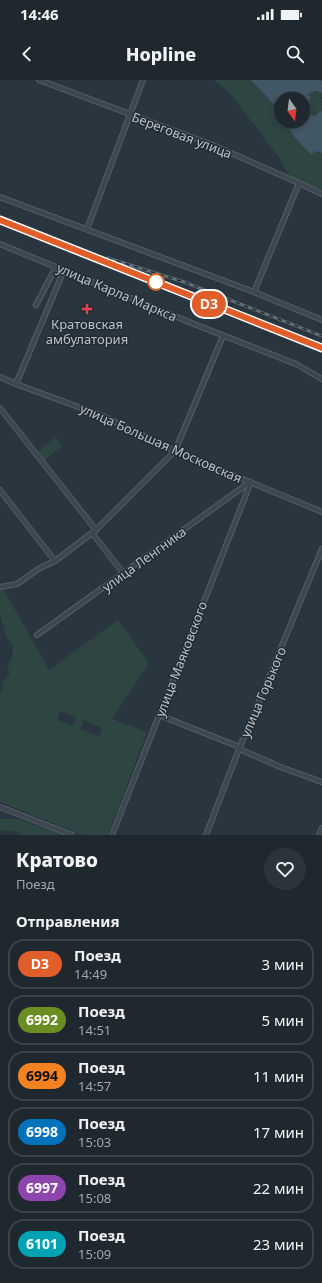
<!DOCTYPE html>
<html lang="ru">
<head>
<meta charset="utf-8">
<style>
	body { margin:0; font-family:"Noto Sans",sans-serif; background:#2c343b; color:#f1f3f6; height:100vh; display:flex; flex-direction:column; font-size:15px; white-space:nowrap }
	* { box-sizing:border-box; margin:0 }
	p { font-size:13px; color:#a1a6aa }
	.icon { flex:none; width:22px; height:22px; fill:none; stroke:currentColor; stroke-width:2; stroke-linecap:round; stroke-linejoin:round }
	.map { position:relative; height:755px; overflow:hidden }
	.sheet { display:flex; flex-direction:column; background:#1f282f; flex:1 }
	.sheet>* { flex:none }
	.badge { padding:0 8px; border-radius:13px; font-size:14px; line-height:26px }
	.needle { width:26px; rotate:166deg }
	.fabs { position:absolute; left:274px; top:12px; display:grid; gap:8px }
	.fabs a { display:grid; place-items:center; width:36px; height:36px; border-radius:50%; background:#1f282f; box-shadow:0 2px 6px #0003,0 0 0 1px #3c444b; font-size:20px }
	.map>.badge { position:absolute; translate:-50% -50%; box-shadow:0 0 0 2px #fff }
	h2 { padding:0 16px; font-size:15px; line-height:36px }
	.round { display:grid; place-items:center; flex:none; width:42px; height:42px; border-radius:21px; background:#2c343b }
	.head { display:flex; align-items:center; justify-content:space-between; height:68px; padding:0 16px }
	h1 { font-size:19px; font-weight:800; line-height:30px }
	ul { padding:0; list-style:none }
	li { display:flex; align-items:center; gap:12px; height:50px; margin:0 8px 6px; padding:0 8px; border:2px solid #3c444b; border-radius:16px }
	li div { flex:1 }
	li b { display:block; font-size:15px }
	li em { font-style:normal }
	li .badge { min-width:44px; font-weight:700; text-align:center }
	.status { display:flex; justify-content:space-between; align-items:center; height:28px; padding:0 20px; background:#1f282f; direction:ltr }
	.status svg { height:11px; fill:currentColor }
	header { display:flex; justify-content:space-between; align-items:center; height:52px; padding:0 16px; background:#1f282f; font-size:18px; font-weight:800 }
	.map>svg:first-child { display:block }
	.green { fill:#2f4542; fill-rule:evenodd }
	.water { fill:#415766 }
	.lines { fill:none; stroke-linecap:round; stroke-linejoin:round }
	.street-casing { stroke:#5b656c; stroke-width:6 }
	.street { stroke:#3d474f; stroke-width:4.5 }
	.rail-casing { stroke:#626e77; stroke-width:3 }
	.rail { stroke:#222c34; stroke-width:1.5; stroke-dasharray:4.5; stroke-linecap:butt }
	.line-casing { stroke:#fff; stroke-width:9 }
	.line { stroke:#e15d29; stroke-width:6 }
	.stop-dot { fill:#fff; stroke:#e15d29; stroke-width:2 }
	.health-dot { fill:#e0444e; stroke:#222c34; stroke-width:1.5 }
	.labels { text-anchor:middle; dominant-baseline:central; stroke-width:3; stroke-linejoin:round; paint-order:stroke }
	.street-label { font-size:13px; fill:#bac2c9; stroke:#222c34 }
	.poi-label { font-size:13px; fill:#bac2c9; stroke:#222c34 }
</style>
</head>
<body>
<div class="status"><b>14:46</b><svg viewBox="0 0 49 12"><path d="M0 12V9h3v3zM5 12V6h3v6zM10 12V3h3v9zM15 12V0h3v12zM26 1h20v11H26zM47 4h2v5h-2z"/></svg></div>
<header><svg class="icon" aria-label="back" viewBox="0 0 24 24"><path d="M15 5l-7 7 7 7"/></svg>Hopline<svg class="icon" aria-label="search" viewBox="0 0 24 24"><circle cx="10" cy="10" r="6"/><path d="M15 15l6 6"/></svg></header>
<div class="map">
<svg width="322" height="755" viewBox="0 0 322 755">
	<rect width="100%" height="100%" fill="#29363f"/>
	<g class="green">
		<polygon points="213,0 251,0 281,32 281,41 286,41 289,48 317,71 322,73 322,117 293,103 280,79 229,12"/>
		<polygon points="316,11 322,13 321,18 322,21 321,21 321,23 322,23 322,31 319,32 317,35 311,36 307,25 310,21 309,20 309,13"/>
		<polygon points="56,357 62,366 45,380 38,371"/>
		<path d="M4,510L49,590L118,540L149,583L112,639L147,652L108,755H83L0,722V612L3,609V601L10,593L7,586L12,578L13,566L6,557L0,535V511ZM60,631L76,637L73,646L57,640ZM83,640L102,648L99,656L80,649Z"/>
		<polygon points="0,739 17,739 64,755 19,755 19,752 0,750"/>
	</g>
	<path class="water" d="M251,0H321L322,2V13L316,11L309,13L308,15L311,17L309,20L310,21L307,25L311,36L317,35L319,32L322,31V73L317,71L311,74C300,64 291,55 286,41H303V19H281V32Z"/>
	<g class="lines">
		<defs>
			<g id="street">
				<polyline points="39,0 215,66 299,103 322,114"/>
				<polyline points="0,117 254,212 322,240"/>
				<polyline points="87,149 143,0"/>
				<polyline points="0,164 194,244 296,284 322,299"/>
				<polyline points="254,212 299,103"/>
				<polyline points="36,225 56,187"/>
				<polyline points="0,297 16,304 103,336 175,371 322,432"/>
				<polyline points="16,304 64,190"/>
				<polyline points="0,328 96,450"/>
				<polyline points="0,410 55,481"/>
				<polyline points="92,453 124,494"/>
				<polyline points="0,507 17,504 40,488 55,481 96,450 175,371 223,256"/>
				<polyline points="37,555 250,402"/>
				<polyline points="159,635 237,666 239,669 283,688 322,702"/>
				<polyline points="0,727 72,755"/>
				<polyline points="112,755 251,402"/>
				<polyline points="206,755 239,669 322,469"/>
				<polyline points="319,755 322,748"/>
			</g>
		</defs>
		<use href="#street" class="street-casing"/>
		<use href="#street" class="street"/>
		<defs>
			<g id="rail">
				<polyline points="0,140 322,268"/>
				<polyline points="108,178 184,202 322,256"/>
			</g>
		</defs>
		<use href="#rail" class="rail-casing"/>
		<use href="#rail" class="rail"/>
	</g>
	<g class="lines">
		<defs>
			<polyline id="line" points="0,140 322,268"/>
		</defs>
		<use href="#line" class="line-casing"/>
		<use href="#line" class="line"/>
	</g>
	<circle class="stop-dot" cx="156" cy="202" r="8"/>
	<path class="health-dot" d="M85 223h4v4h4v4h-4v4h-4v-4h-4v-4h4z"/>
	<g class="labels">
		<g class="street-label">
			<text transform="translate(182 55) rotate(21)">Береговая улица</text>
			<text transform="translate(117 212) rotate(23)">улица Карла Маркса</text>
			<text transform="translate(161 363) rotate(24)">улица Большая Московская</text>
			<text transform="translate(144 479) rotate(-36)">улица Ленгника</text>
			<text transform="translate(181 579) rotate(-69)">улица Маяковского</text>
			<text transform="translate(263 612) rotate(-67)">улица Горького</text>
		</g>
		<g class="poi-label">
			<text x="87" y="244">Кратовская<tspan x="87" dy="15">амбулатория</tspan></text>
		</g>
	</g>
</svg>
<div class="fabs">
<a><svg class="needle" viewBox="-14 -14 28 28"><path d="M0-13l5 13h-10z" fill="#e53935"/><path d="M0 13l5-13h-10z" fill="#a1a6aa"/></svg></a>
</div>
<b class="badge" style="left:209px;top:224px;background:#e15d29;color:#fff">D3</b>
</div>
<section class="sheet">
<div class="head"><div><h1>Кратово</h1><p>Поезд</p></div><a class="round"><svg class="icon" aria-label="heart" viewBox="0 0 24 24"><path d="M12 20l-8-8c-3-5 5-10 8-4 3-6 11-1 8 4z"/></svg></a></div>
<h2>Отправления</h2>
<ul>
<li><span class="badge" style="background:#e15d29;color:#fff">D3</span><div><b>Поезд</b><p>14:49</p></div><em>3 мин</em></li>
<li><span class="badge" style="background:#6b8e23;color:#fff">6992</span><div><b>Поезд</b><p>14:51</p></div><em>5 мин</em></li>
<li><span class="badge" style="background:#f58220;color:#111">6994</span><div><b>Поезд</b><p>14:57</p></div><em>11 мин</em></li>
<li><span class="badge" style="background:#0072bc;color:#fff">6998</span><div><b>Поезд</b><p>15:03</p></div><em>17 мин</em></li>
<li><span class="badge" style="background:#8e44ad;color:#fff">6997</span><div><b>Поезд</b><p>15:08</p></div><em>22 мин</em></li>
<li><span class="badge" style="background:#00a3b4;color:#fff">6101</span><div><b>Поезд</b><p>15:09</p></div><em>23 мин</em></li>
</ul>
</section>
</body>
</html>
